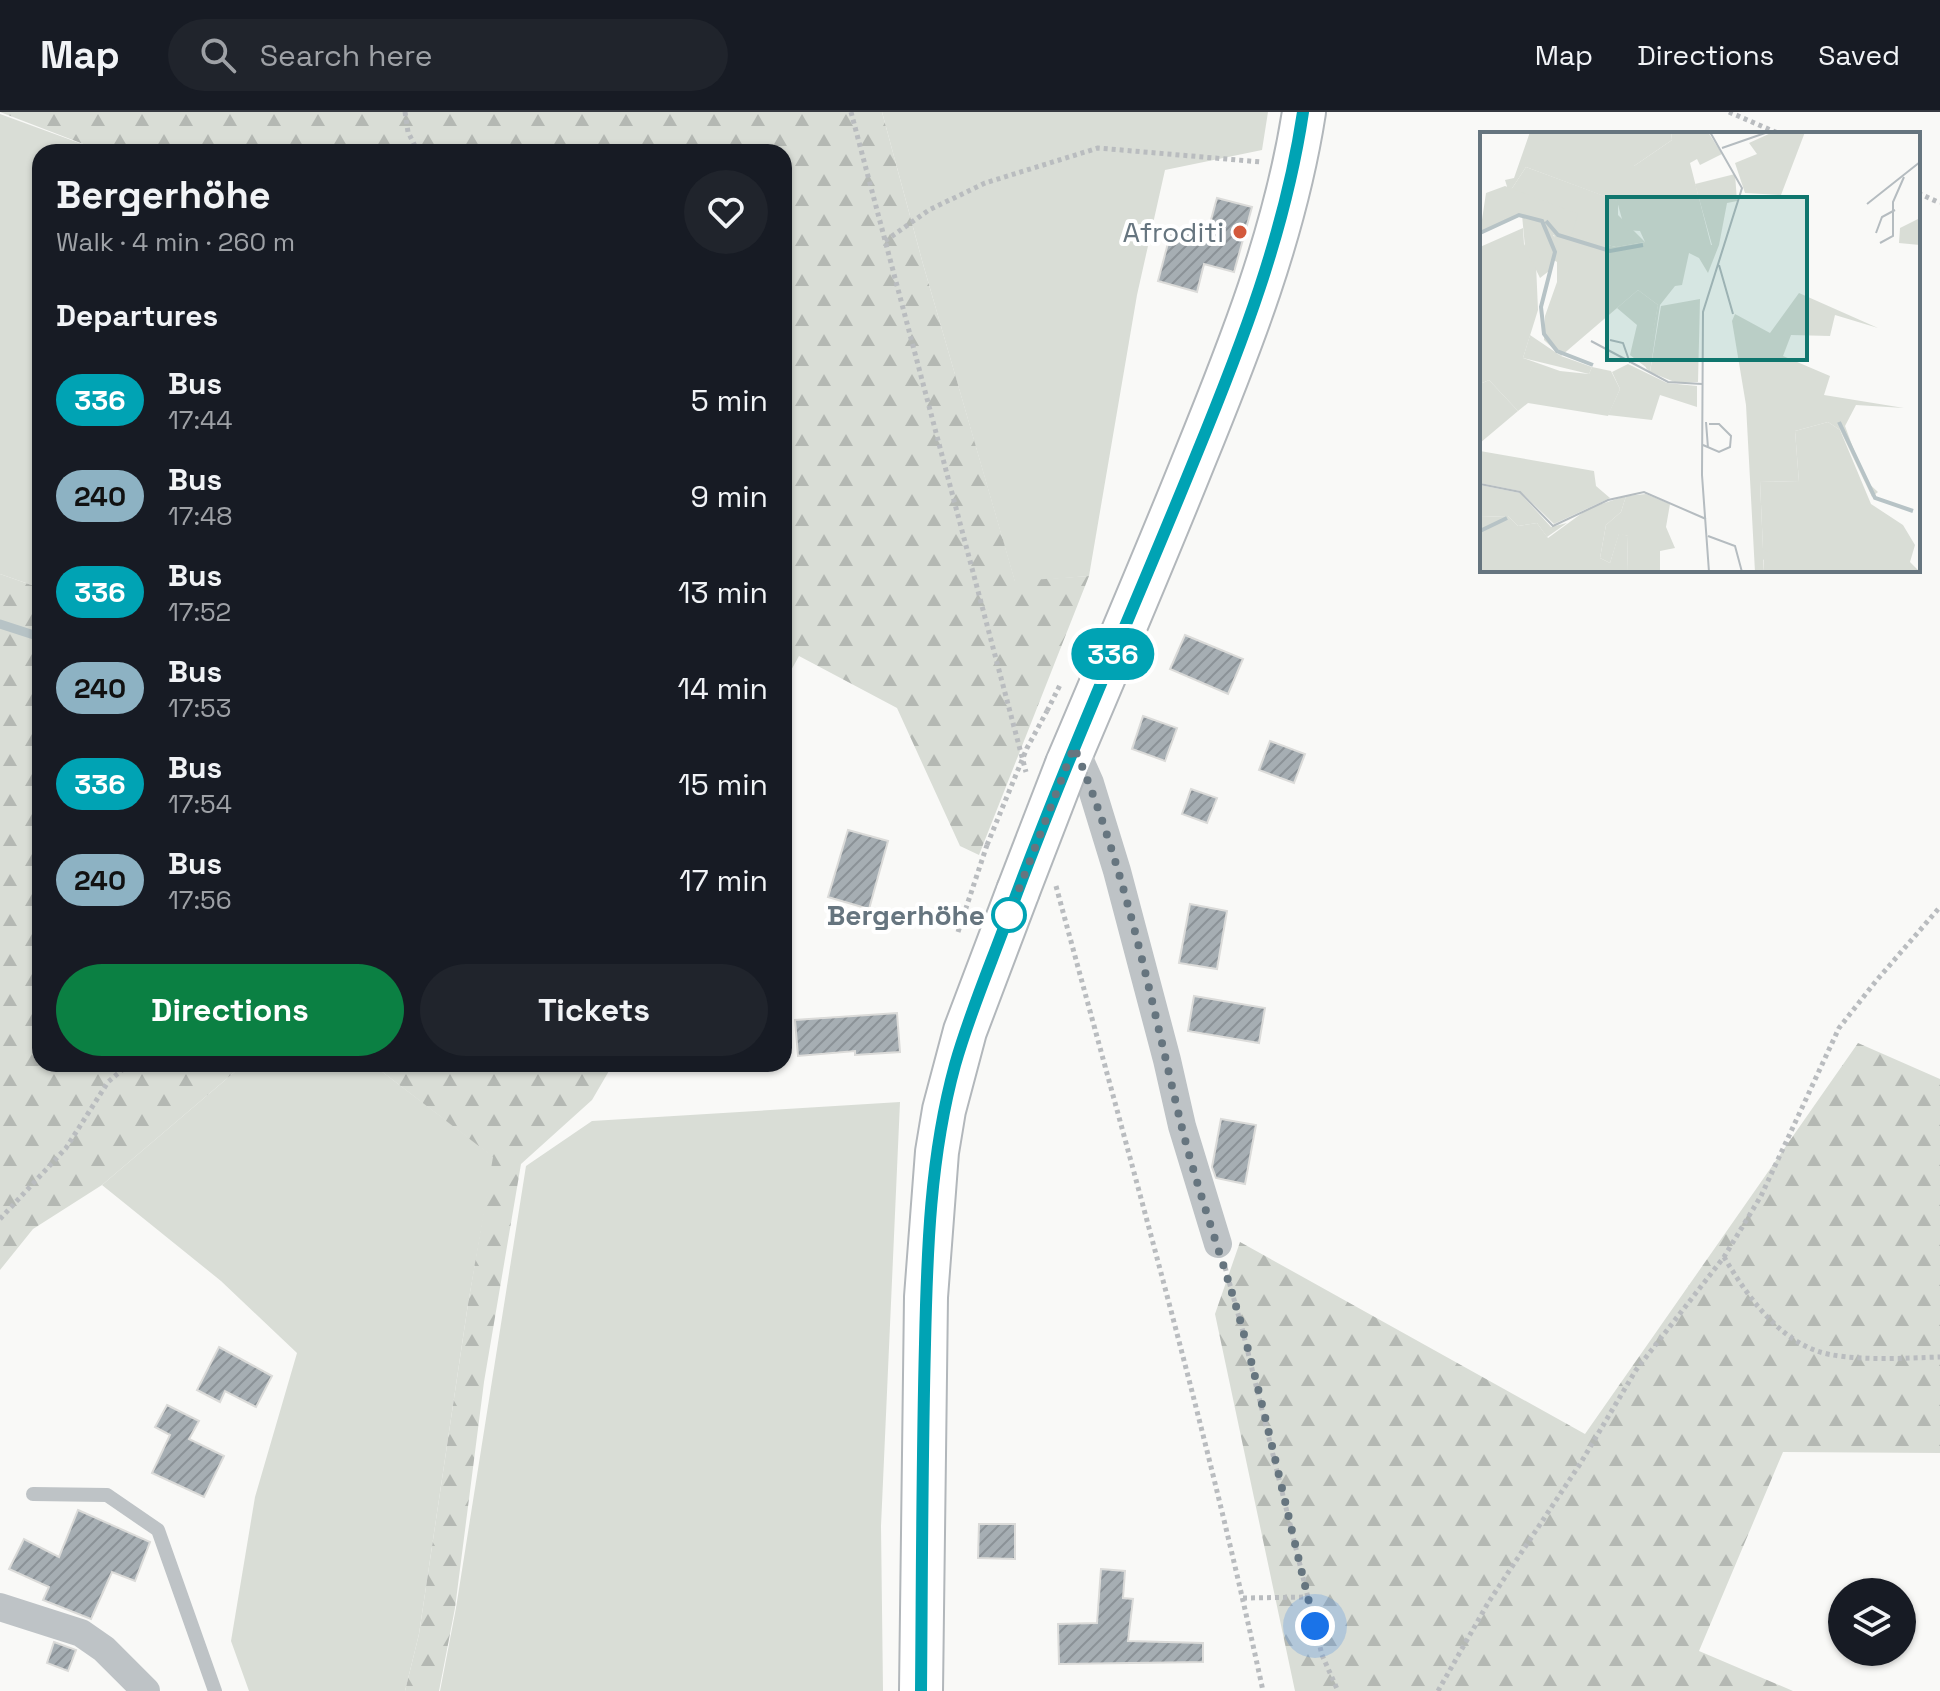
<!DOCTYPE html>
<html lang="en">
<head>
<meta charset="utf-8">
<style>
	body { margin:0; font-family:"Space Grotesk",sans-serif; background:#20242c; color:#f1f3f6; height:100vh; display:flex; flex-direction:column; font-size:30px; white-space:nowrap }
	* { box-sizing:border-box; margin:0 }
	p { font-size:26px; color:#9ea1a6 }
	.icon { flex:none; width:44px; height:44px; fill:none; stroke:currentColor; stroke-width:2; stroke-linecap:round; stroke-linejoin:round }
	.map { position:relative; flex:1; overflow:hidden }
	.sheet { position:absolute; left:32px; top:32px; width:760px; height:928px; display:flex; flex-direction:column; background:#171b24; border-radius:24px; box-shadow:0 2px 6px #0004 }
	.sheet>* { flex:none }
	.badge { padding:0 16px; border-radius:26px; font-size:28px; line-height:52px }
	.fabs { position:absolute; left:1828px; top:1466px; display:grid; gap:16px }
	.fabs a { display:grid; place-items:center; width:88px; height:88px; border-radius:50%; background:#171b24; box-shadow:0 2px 6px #0004; font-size:40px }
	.you { position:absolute; width:40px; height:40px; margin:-20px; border:6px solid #fff; border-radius:50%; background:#1a73e8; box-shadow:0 0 0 12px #1a73e833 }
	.map>.badge { position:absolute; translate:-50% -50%; box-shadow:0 0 0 4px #fff }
	h2 { padding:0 24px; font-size:30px; line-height:72px }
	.round { display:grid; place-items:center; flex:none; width:84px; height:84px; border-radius:42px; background:#20242c }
	.summary { display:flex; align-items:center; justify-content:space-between; height:136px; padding:0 24px }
	h1 { font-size:38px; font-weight:800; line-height:60px }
	.cta { display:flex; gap:16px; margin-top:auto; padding:16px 24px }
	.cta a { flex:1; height:92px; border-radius:48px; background:#0b8043; color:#fff; font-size:32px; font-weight:800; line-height:92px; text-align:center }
	.cta a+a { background:#20242c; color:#f1f3f6 }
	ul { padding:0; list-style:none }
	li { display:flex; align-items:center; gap:24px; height:96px; padding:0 24px }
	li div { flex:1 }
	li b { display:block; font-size:30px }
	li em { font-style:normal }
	li .badge { min-width:88px; font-weight:700; text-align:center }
	header { display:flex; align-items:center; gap:48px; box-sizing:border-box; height:112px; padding:0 40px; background:#171b24; border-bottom:2px solid #363941 }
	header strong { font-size:38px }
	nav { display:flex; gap:44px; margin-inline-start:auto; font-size:28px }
	.search { width:560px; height:72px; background:#20242c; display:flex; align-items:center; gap:20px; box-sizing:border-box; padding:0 28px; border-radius:44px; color:#9ea1a6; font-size:30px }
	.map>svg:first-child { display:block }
	.grass { fill:#d9ddd6 }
	.forest { fill:url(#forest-firs) }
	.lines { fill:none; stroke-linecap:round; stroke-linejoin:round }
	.stream { stroke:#b7c3c6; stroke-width:9 }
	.building { fill:url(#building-hatch); stroke:#dbdbd9; stroke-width:2 }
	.primary-casing { stroke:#b2b7bb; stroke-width:46 }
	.path { stroke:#b9bcbf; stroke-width:5; stroke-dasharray:4 4; stroke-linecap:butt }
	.service { stroke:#bec3c6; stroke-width:14 }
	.minor { stroke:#bec3c6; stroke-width:28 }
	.primary { stroke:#fff; stroke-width:42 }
	.primary-bridge-casing { stroke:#b2b7bb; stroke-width:46; stroke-linecap:butt }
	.path-bridge { stroke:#b9bcbf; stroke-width:5; stroke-dasharray:4 4; stroke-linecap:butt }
	.primary-bridge { stroke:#fff; stroke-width:42 }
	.line-casing { stroke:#fff; stroke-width:18 }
	.line { stroke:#00a3b4; stroke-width:12 }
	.walk { stroke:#66757f; stroke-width:8; stroke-dasharray:0 14.4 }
	.poi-dot { fill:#d3593c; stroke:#fff; stroke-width:3 }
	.stop-dot { fill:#fff; stroke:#00a3b4; stroke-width:4 }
	.labels { text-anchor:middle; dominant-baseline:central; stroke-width:8; stroke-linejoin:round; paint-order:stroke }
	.poi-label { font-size:28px; fill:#66757f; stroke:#fff; text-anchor:end }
	.stop-label { font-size:28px; font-weight:bold; fill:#66757f; stroke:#fff; text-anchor:end }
	.inset-river { fill:none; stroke:#b7c3c6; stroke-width:4 }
	.inset-road { fill:none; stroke:#b5bcc0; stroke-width:2 }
	.view { fill:#0f766e; fill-opacity:0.15; stroke:#0f766e; stroke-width:4 }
	.inset-edge { fill:none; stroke:#66757f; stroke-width:4 }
</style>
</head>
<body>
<header>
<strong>Map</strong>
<div class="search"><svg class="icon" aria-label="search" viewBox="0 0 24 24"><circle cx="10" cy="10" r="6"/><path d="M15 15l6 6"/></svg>Search here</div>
<nav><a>Map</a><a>Directions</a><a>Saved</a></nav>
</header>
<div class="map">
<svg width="1940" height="1579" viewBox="0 0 1940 1579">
	<defs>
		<pattern id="forest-firs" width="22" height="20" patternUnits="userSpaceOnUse" patternTransform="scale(2)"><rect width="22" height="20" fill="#d9ddd6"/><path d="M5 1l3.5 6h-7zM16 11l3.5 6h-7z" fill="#b4b8b3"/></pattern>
		<pattern id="building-hatch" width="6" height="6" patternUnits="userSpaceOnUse" patternTransform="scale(2)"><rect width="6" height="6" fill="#a6aeb3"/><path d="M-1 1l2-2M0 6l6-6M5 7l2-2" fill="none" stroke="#8b9297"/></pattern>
	</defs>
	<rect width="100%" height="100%" fill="#f9f9f7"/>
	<g class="grass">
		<polygon points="882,0 1268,0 1262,38 1165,58 1137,183 1089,464 1015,470 923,152"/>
		<polygon points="0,2 104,40 40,40 40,476 0,462"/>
		<polygon points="244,952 372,952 494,1045 468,1192 419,1522 405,1579 249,1579 231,1529 255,1385 297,1241 221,1169 102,1073"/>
		<polygon points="900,990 881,1414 883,1579 440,1579 456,1496 526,1054 592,1009"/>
	</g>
	<g class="forest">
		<polygon points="0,0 882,0 923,152 1015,469 1089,464 979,743 960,734 897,596 799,544 784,571 784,40 104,40"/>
		<polygon points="0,462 40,476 40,952 244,952 102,1073 33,1117 0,1158"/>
		<polygon points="1858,931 1940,967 1940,1341 1783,1340 1699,1539 1793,1579 1295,1579 1215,1202 1240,1130 1585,1322"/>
		<polygon points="372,952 613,952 592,988 521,1052 484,1270 455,1496 439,1579 405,1579 419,1522 468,1192 493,1045"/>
	</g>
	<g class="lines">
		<polyline class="stream" points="0,512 40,525"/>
	</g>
	<g class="building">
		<polygon points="1217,86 1252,95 1234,160 1204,152 1197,180 1158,169 1172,116 1206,126"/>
		<polygon points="1185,523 1243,547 1228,582 1170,557"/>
		<polygon points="1143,604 1177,616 1165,649 1132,637"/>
		<polygon points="1270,629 1305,642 1294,671 1259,658"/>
		<polygon points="1191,677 1217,686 1207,711 1182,702"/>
		<polygon points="848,718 888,729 869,797 828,785"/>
		<polygon points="1190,792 1227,799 1217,857 1179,851"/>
		<polygon points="1194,884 1265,896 1259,931 1188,919"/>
		<polygon points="897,901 900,940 855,943 855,939 798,944 795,908"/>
		<polygon points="1221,1007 1256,1013 1245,1072 1216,1066 1212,1055"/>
		<polygon points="219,1235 272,1264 256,1295 225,1279 220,1290 197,1278"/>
		<polygon points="167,1293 199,1309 189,1327 224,1344 204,1385 152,1361 170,1323 155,1315"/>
		<polygon points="78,1398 150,1430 135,1469 112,1460 91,1507 43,1488 49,1475 9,1457 24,1427 59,1445"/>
		<polygon points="979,1412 1015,1412 1015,1447 978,1446"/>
		<polygon points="1101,1457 1125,1459 1123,1486 1133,1487 1128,1529 1203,1531 1203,1550 1059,1552 1058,1512 1097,1511"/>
		<polygon points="54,1530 76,1538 68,1559 47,1551"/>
	</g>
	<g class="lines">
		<defs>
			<g id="primary">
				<path d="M1067,652C1110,551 1153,450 1194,348C1240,235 1285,122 1304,0"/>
				<polyline points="921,1579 926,1185 937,1040 944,998 965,919 1018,779"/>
			</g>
		</defs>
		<use href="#primary" class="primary-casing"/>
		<g class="path">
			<polyline points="405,0 408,20 418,40"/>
			<polyline points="851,0 1026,660"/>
			<polyline points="1729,0 1780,22"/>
			<polyline points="1918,81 1940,91"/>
			<polyline points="885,129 929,98 985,71 1098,36 1261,50"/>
			<polyline points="1047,599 1060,573"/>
			<path d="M1056,774C1128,1041 1205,1308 1263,1579"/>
			<polyline points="958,820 987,733"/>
			<polyline points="0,1107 66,1036 108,970 129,952"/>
			<path d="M1724,1145C1746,1182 1775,1224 1817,1239C1848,1250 1907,1246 1940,1245"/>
			<polyline points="1225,1155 1242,1216 1322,1543 1338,1579"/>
			<polyline points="1243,1486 1308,1485"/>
			<polyline points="1438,1579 1488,1491 1580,1352 1636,1258 1724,1145 1761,1084 1839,916 1876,869 1940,795"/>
		</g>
		<polyline class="service" points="33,1382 107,1383 158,1418 215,1579"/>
		<g class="minor">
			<polyline points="1074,635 1090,671 1117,759 1167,948 1182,1014 1218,1132"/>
			<polyline points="0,1495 81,1521 104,1537 146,1579"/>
		</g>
		<use href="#primary" class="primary"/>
		<defs>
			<polyline id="primary-bridge" points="1018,779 1067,652"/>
		</defs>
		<use href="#primary-bridge" class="primary-bridge-casing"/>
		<polyline class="path-bridge" points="987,733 1027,636 1047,599"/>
		<use href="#primary-bridge" class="primary-bridge"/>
	</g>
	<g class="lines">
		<defs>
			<path id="line" d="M921,1579C922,1463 922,1348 925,1232C927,1139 930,1044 955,953C969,903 990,854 1008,805C1065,650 1133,499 1195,346C1241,234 1285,121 1303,0"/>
		</defs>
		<use href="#line" class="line-casing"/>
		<use href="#line" class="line"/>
		<path class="walk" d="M1009,803L1074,635C1125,753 1151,888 1181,1012C1198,1081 1223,1147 1242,1215C1269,1314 1290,1415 1315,1514"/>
	</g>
	<circle class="poi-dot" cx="1240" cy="120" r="8"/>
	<circle class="stop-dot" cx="1009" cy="803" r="16"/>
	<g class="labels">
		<g class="poi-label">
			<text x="1224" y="120">Afroditi</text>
		</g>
		<g class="stop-label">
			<text x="985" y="803">Bergerhöhe</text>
		</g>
	</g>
	<g transform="translate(1480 20)">
		<rect width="440" height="440" fill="#f9f9f7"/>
		<path d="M154,0H191L192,8L154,34ZM293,0H325L301,63L265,61L255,31L277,22L269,11ZM46,35L138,69V83L165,110L136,115L86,104L29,61ZM255,42L257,69L247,71L239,113H232L215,52ZM440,86V113L419,111L420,96ZM158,158L178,173L167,236L150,223L157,193L137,176ZM220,167L218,250L197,251L170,240L181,174ZM50,203L81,224L112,235L109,242L43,226ZM148,232L187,251L217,254V275L180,263L172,288L128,283L140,257L132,240ZM9,248L38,279L0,311V252ZM348,290L360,298L391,372L423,393L435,413L430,430L440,440H284L280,349L319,350L315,299ZM0,319L114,339L116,354L130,366L74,392L40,359L0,351ZM0,353L40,361L71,395L87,391L67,405L57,391L38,394L28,384L0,385ZM166,362L190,372L186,395L195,416L180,419V440H147L148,404L139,402L130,431L120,426L126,393L141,380L146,364Z" fill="#d9ddd6"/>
		<path d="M50,0H154V34L192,8L191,0H228L242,22L220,33L217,27L210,31L231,113H239L228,141L219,126L209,121L202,153L195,154L180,173L170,240L166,236L178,173L158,158L81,224L64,208L65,184L77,150V130L72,127L75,97L135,115L165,110L160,99L145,98L137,69L46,35L29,61L25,48L34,46ZM43,96L44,112L56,132L58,178L43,226L80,239L109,242L112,235L131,239L140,257L128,284L48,271L38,279L9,248L0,252V115ZM319,161L398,196L355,183L350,204L311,203L303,224L350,244L344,263L424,276L376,273L365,294L385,348L398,360L392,365L360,298L348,290L315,299L319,350L280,349L283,417L290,421L283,428L284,440H275L266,273L252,189L255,182L290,201ZM146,364L141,380L126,393L120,426L130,431L139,401L148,404L147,440H0V385L28,384L38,394L57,391L68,406L109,376Z" fill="#d9ddd6"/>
		<path d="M25,54L98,82L90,108L73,103L78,110L69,139L60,146L45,115L42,83L0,101L6,61Z" fill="#d9ddd6"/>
		<path class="inset-river" d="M66,89L78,103L130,119L163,113M0,101L39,83L62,89L75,120L61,175L64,202L77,219L113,233M359,290L395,366L433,379M0,399L27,386"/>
		<path class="inset-road" d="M242,16L288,0M387,72L440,30M396,101L402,85L415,78M400,111L413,104V70L424,45M239,133L253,182M130,208L143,211L150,231M111,209L188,250L222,252M226,290L228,316M223,313L239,320L250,315L251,304L239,292H229M0,352L40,360L73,394L128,368L164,360L226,387M228,404L255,414L262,440M229,440L222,343L223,180L262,56L230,0"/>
		<path class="view" d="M127,65H327V228H127Z"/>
		<rect width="440" height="440" class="inset-edge"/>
	</g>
</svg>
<div class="fabs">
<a><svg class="icon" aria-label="layers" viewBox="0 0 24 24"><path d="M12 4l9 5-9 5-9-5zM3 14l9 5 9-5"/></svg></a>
</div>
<div class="you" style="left:1315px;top:1514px"></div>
<b class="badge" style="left:1113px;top:542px;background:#00a3b4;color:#fff">336</b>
<section class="sheet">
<div class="summary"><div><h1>Bergerhöhe</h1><p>Walk · 4 min · 260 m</p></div><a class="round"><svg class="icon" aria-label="heart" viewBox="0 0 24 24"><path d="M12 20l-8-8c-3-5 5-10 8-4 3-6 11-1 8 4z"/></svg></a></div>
<h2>Departures</h2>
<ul>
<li><span class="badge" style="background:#00a3b4;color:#fff">336</span><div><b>Bus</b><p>17:44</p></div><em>5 min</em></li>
<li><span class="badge" style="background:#8db2c3;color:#111">240</span><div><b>Bus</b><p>17:48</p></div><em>9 min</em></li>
<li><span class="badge" style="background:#00a3b4;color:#fff">336</span><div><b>Bus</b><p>17:52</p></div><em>13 min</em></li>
<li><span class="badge" style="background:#8db2c3;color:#111">240</span><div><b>Bus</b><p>17:53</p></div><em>14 min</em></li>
<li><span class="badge" style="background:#00a3b4;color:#fff">336</span><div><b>Bus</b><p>17:54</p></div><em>15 min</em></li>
<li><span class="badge" style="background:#8db2c3;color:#111">240</span><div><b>Bus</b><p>17:56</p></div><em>17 min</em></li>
</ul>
<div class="cta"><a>Directions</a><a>Tickets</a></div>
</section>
</div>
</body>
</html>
